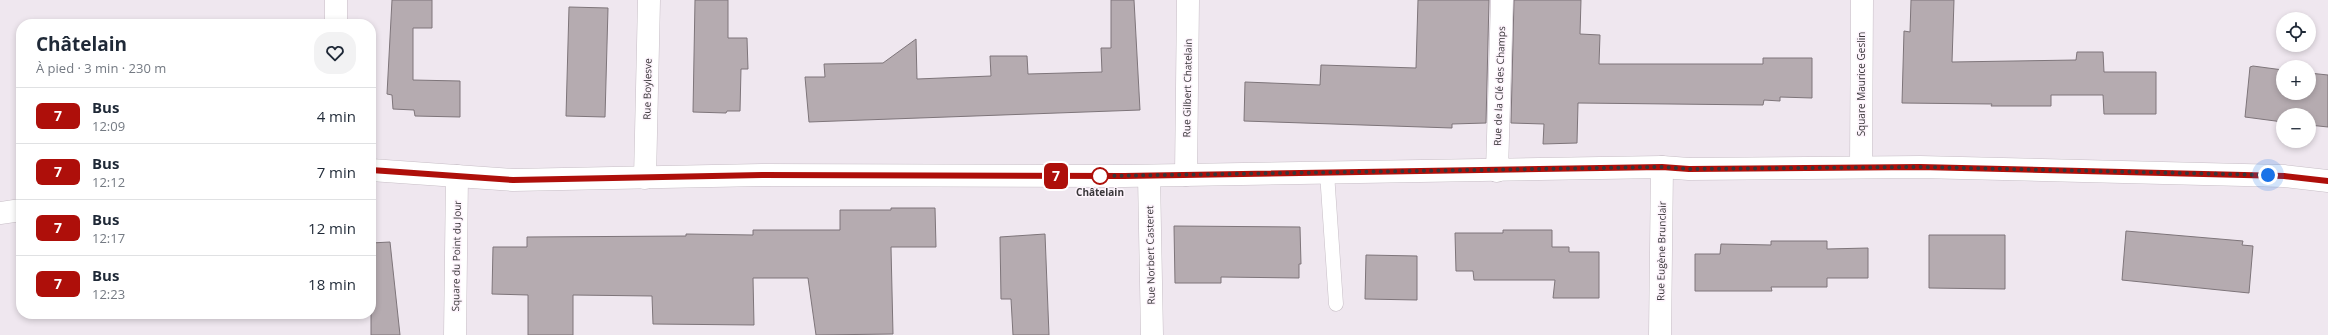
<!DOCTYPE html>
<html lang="fr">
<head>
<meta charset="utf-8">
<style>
	body { margin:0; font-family:"Open Sans",sans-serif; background:#f2f2f3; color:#1f2937; height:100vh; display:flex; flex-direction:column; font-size:15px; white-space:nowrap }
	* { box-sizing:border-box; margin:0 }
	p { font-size:13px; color:#747a83 }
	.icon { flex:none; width:22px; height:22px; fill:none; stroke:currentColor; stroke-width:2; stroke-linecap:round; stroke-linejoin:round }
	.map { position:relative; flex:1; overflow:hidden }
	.panel { position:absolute; left:16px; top:19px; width:360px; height:300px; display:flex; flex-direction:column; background:#fff; border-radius:16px; box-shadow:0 2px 6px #0003 }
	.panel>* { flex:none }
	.badge { padding:0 8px; border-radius:6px; font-size:14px; line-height:26px }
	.buttons { position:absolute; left:2276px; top:12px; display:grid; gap:8px }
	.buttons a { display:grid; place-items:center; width:40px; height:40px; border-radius:50%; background:#fff; box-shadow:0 2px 6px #0003; font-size:20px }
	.you { position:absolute; width:20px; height:20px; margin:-10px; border:3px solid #fff; border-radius:50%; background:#1a73e8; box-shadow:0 0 0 6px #1a73e833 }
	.map>.badge { position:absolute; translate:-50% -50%; box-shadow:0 0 0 2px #fff }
	.round { display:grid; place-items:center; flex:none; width:42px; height:42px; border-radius:16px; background:#f2f2f3 }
	.headline { display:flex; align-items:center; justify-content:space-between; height:68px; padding:0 20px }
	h1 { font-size:19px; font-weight:700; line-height:30px }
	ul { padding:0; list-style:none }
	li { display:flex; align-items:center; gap:12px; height:56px; padding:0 20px; border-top:1px solid #e0e1e3 }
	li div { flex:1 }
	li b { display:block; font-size:15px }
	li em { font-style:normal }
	li .badge { min-width:44px; font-weight:700; text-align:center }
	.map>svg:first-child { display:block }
	.building { fill:#b5abb0; stroke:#7e757a }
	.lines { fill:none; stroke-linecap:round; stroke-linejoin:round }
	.lane-casing { stroke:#c7bec6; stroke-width:15 }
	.street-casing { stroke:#c7bec6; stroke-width:23 }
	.secondary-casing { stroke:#c7bec6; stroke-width:23 }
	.lane { stroke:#fff; stroke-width:14 }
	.street { stroke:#fff; stroke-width:22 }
	.secondary { stroke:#fff; stroke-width:22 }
	.line-casing { stroke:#fff; stroke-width:9 }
	.line { stroke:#ae0f0a; stroke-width:6 }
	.walk { stroke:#393639; stroke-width:4; stroke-dasharray:0 7.2 }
	.stop-dot { fill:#fff; stroke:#ae0f0a; stroke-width:2 }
	.labels { text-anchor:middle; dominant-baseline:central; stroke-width:3; stroke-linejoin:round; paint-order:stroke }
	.street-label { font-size:10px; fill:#393639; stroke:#fdf4fc }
	.stop-label { font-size:10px; font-weight:bold; fill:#393639; stroke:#fdf4fc }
</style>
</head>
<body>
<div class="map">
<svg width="2328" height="335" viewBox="0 0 2328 335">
	<rect width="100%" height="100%" fill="#efe7ef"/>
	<g class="building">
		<polygon points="392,0 432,0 432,28 413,28 413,80 460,81 460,117 415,116 414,110 393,109 392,95 387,94"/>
		<polygon points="695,0 728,0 728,38 747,38 748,69 741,69 740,111 727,111 726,113 693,112"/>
		<polygon points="1111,0 1134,0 1140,110 809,122 805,77 825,77 824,64 883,63 916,39 917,79 991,76 990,56 1027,56 1028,74 1102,72 1101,48 1111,48"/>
		<polygon points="1418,0 1489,0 1486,123 1452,124 1452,128 1244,121 1245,82 1320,85 1321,65 1416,68"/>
		<polygon points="1514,0 1581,0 1580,34 1600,35 1599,64 1763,64 1763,58 1812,58 1812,98 1780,97 1780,101 1764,100 1763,105 1578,103 1577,143 1543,144 1544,124 1511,123"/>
		<polygon points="1911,0 1954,0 1952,62 2076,60 2077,52 2103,52 2104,72 2156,72 2156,114 2104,114 2103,95 2051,95 2051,106 1991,106 1992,104 1902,103 1904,31 1910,32"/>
		<polygon points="569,7 608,8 605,117 566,116"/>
		<polygon points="2253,66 2283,70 2283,93 2309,93 2309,73 2328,75 2328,127 2309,125 2309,115 2283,115 2283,122 2245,117 2250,67"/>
		<polygon points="891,208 935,208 936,247 891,247 893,334 816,335 808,278 753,278 754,325 653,324 652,296 573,295 573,335 528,335 528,295 492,294 493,247 527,247 527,237 686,236 686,234 753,235 753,230 840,230 840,210 891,210"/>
		<polygon points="1174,226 1300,227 1301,264 1299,264 1299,278 1221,277 1221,283 1175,283"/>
		<polygon points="1503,230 1552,230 1552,247 1569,247 1569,252 1599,252 1599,298 1553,298 1555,280 1474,280 1473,271 1456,271 1455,233 1503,233"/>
		<polygon points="2126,231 2243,241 2242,245 2253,246 2249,293 2122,280"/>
		<polygon points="1045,234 1049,335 1013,335 1011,299 1001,299 1000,237"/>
		<polygon points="1929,235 2005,235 2005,289 1929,288"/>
		<polygon points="1771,241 1827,241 1827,249 1868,248 1868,278 1827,278 1827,287 1771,287 1772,291 1695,291 1695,254 1720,254 1721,244 1771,245"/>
		<polygon points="390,242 400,335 371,335 371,243"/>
		<polygon points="1366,255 1417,256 1417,300 1365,299"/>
	</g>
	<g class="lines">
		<defs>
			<polyline id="lane" points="1327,173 1336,304"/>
			<g id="street">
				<polyline points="336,0 336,24"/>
				<polyline points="1861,167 1862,0"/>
				<polyline points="1497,171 1502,0"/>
				<polyline points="1186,175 1188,0"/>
				<polyline points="1149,176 1152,335"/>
				<polyline points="645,178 649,0"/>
				<polyline points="455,335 457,176"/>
				<polyline points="1660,335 1662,167"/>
			</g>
			<g id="secondary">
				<polyline points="371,170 513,180 762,175 1124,176 1662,167 1689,169 1920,167 2284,176 2328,181"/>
				<polyline points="0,213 21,210"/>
			</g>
		</defs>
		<use href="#lane" class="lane-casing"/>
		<use href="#street" class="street-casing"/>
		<use href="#secondary" class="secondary-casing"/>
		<use href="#lane" class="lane"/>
		<use href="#street" class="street"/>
		<use href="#secondary" class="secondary"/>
	</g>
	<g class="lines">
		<defs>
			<polyline id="line" points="371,170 513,180 762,175 1124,176 1662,167 1689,169 1920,167 2284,176 2328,181"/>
		</defs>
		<use href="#line" class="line-casing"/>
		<use href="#line" class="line"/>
		<polyline class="walk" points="1100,176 1662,167 1689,169 1920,167 2268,175"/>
	</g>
	<circle class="stop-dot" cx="1100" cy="176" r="8"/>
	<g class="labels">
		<g class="street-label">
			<text transform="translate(1861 84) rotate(-90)">Square Maurice Geslin</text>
			<text transform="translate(1499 86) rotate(-88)">Rue de la Clé des Champs</text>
			<text transform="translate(1187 88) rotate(-89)">Rue Gilbert Chatelain</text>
			<text transform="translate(647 89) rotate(-89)">Rue Boylesve</text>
			<text transform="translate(1661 251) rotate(-89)">Rue Eugène Brunclair</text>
			<text transform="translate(1150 255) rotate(-91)">Rue Norbert Casteret</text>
			<text transform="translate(456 256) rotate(-89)">Square du Point du Jour</text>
		</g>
		<g class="stop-label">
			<text x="1100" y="192">Châtelain</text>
		</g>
	</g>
</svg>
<div class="buttons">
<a><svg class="icon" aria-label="locate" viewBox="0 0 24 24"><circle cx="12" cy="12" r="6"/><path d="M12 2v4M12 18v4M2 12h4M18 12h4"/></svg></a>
<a>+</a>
<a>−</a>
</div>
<div class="you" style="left:2268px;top:175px"></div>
<b class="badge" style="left:1056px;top:176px;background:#ae0f0a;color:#fff">7</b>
<section class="panel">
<div class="headline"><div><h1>Châtelain</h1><p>À pied · 3 min · 230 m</p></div><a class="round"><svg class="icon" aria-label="heart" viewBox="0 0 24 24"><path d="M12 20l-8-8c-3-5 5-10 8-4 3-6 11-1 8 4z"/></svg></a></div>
<ul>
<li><span class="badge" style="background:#ae0f0a;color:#fff">7</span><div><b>Bus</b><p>12:09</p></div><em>4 min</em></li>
<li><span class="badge" style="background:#ae0f0a;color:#fff">7</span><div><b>Bus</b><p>12:12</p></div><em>7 min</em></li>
<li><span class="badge" style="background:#ae0f0a;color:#fff">7</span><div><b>Bus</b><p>12:17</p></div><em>12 min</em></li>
<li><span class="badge" style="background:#ae0f0a;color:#fff">7</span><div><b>Bus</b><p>12:23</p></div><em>18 min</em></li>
</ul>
</section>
</div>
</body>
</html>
